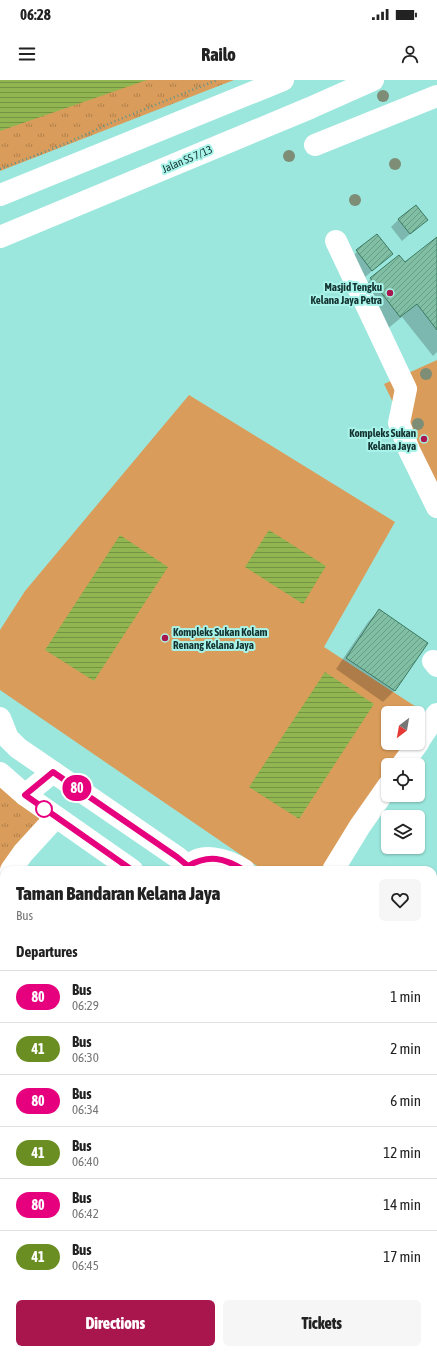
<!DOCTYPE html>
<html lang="en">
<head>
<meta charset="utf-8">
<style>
	body { margin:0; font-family:"Asap Condensed",sans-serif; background:#f6f6f6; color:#222; height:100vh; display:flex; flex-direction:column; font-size:15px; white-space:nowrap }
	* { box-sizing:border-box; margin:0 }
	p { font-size:13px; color:#767676 }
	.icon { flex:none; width:22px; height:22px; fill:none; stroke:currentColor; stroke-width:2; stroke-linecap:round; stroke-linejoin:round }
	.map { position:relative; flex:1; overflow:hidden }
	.details { position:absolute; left:0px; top:786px; width:437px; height:488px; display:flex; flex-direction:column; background:#fff; border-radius:12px 12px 0 0; box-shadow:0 1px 3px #0004 }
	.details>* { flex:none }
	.badge { padding:0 8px; border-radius:13px; font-size:14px; line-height:26px }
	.needle { width:26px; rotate:211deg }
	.fabs { position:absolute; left:381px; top:626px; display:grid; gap:8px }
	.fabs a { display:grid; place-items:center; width:44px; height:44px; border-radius:6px; background:#fff; box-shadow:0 1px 3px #0004; font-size:20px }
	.map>.badge { position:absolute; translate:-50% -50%; box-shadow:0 0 0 2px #fff }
	h2 { padding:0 16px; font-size:15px; line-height:36px }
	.round { display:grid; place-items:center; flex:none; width:42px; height:42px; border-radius:6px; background:#f6f6f6 }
	.headline { display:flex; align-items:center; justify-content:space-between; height:68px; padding:0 16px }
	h1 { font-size:19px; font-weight:800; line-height:30px }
	.button { display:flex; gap:8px; margin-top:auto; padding:8px 16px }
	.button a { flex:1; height:46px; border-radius:6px; background:#a9164e; color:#fff; font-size:16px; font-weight:800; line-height:46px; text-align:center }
	.button a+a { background:#f6f6f6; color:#222 }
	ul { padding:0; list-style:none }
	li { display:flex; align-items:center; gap:12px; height:52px; padding:0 16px; border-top:1px solid #e0e0e0 }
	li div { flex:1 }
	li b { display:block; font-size:15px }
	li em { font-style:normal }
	li .badge { min-width:44px; font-weight:700; text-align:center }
	.status { display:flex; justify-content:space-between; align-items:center; height:28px; padding:0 20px; background:#fff; direction:ltr }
	.status svg { height:11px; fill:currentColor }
	header { display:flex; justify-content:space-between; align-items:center; height:52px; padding:0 16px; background:#fff; font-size:18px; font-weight:800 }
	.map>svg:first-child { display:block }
	.green { fill:#da9c5a }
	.park { fill:url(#park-tufts) }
	.water { fill:url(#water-rules) }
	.shadow { fill:#0003 }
	.building { fill:url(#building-hatch); stroke:#3c7a62 }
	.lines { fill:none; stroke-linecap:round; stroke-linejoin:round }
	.path { stroke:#5d938c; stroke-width:2.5; stroke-dasharray:1 3; stroke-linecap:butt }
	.minor { stroke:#fff; stroke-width:22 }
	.tree { fill:#7d8d76 }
	.line-casing { stroke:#fff; stroke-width:9 }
	.line { stroke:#e6007e; stroke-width:6 }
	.poi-dot { fill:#a9164e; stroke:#a9f4ea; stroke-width:1.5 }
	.stop-dot { fill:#fff; stroke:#e6007e; stroke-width:2 }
	.labels { text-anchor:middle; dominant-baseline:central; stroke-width:4; stroke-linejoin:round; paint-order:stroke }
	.street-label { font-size:11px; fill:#143330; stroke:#a9f4ea }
	.poi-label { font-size:11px; font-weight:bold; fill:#143330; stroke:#a9f4ea; text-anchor:end }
</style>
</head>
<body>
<div class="status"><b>06:28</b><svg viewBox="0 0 49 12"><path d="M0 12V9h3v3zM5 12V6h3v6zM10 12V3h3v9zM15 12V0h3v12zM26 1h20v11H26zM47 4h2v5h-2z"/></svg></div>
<header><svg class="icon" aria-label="menu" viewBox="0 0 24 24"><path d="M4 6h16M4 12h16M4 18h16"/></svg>Railo<svg class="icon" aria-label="person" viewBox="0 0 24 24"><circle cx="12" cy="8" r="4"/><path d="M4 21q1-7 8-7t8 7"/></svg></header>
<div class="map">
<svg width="437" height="1274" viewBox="0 0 437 1274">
	<defs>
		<pattern id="park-tufts" width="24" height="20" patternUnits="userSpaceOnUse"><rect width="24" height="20" fill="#da9c5a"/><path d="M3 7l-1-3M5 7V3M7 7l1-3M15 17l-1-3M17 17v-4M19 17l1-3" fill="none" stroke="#b0804b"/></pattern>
		<pattern id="water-rules" width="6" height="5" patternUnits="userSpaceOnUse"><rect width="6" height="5" fill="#91b550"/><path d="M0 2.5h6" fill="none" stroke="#759443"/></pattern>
		<pattern id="building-hatch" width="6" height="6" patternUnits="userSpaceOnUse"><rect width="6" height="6" fill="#80bfa4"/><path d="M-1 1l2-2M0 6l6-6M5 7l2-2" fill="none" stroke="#689c86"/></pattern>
	</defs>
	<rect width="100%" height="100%" fill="#9ce7dd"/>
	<g class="green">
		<polygon points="437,280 437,413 384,304"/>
		<polygon points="189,315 395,442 324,567 424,632 418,643 418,633 388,633 388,663 405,663 392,685 388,685 388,691 326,790 263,790 0,610 0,550 25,511"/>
		<polygon points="437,967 437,1061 433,1060 433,968"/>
		<polygon points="433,1087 437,1089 437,1274 36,1274 36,1270 433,1270"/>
	</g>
	<g class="park">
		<polygon points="0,0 234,0 0,91"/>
		<polygon points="0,702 44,743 0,793"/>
		<polygon points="0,835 4,844 4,1019 0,1020"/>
		<polygon points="4,1074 4,1248 0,1264 0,1076"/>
	</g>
	<g class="water">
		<polygon points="0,0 147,0 0,51"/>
		<polygon points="269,450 326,486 303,524 245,487"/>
		<polygon points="120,455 168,487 94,601 45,570"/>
		<polygon points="325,592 374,624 299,739 249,707"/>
	</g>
	<g class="shadow">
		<polygon points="399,139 426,140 402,161 391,147"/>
		<polygon points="377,155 392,174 364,198 349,179"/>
		<polygon points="437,158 437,272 433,276 402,237 386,250 357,213 371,199 405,184"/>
		<polygon points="379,531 427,563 394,611 383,622 336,589 368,542"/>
		<polygon points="433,1088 437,1090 437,1119 433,1117"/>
		<polygon points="33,1270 157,1270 156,1274 33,1274"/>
	</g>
	<g class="building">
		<polygon points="416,125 428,140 410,154 398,139"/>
		<polygon points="377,154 393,174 372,191 356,170"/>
		<polygon points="437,157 437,250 417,224 400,237 370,198 399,175 405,182"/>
		<polygon points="379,529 428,563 395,611 346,578"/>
		<polygon points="433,1087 437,1089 437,1102 433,1100"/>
		<polygon points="36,1270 158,1270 157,1274 36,1274"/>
	</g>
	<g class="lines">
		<g class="path">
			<polyline points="0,89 65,64 113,42 217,0"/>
			<polyline points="0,1152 4,1146"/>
		</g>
		<g class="minor">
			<polyline points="315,65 437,16"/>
			<polyline points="0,115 283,0"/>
			<polyline points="0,157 310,28 373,0"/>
			<polyline points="336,161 406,309 399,343 409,370 437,427"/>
			<polyline points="433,581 437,586"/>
			<polyline points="0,638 8,658 18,668 177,777 193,790"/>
			<polyline points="418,662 437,634"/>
			<polyline points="402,685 418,663"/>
			<polyline points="0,693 25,715 132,790"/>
			<polyline points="25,715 53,692"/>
			<polyline points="11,790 23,773 56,737"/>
			<path d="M185,790C199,770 227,779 244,790"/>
			<polyline points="333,790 360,746 388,706"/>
			<polyline points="4,801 2,813 4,820"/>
			<polyline points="433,809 437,807"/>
			<polyline points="433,906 437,905"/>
			<polyline points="433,955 437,954"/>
			<polyline points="0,1051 4,1049"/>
			<polyline points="0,1073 4,1072"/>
			<polyline points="16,1274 16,1270"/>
		</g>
	</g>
	<g class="tree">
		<circle cx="383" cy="16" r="6"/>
		<circle cx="289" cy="76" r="6"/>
		<circle cx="395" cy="84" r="6"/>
		<circle cx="355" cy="120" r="6"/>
		<circle cx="426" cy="294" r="6"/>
		<circle cx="418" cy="344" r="6"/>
	</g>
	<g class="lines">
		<defs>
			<path id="line" d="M132,790L25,715L53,692L177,777L188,786C209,774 224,778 244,790"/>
		</defs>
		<use href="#line" class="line-casing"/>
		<use href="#line" class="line"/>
	</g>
	<g class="poi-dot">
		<circle cx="390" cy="213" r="4"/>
		<circle cx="424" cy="359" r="4"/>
		<circle cx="165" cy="558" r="4"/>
	</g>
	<circle class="stop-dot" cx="44" cy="729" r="8"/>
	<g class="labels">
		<g class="street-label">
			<text transform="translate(187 79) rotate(-23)">Jalan SS 7/13</text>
		</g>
		<g class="poi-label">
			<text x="382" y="207">Masjid Tengku<tspan x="382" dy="13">Kelana Jaya Petra</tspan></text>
			<text x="416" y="353">Kompleks Sukan<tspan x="416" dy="13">Kelana Jaya</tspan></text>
			<text x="173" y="552" text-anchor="start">Kompleks Sukan Kolam<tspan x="173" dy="13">Renang Kelana Jaya</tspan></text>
		</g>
	</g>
</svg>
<div class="fabs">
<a><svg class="needle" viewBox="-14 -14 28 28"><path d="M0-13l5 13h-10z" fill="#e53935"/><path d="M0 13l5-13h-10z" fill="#767676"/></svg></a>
<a><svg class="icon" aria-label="locate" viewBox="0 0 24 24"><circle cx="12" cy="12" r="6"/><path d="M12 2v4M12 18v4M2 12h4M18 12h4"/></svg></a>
<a><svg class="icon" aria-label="layers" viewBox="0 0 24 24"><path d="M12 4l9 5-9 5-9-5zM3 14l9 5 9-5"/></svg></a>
</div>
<b class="badge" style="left:77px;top:708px;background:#e6007e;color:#fff">80</b>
<section class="details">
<div class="headline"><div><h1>Taman Bandaran Kelana Jaya</h1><p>Bus</p></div><a class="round"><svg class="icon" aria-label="heart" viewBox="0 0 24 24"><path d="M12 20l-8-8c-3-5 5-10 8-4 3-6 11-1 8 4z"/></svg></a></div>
<h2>Departures</h2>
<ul>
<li><span class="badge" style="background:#e6007e;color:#fff">80</span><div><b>Bus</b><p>06:29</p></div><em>1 min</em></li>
<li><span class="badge" style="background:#6b8e23;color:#fff">41</span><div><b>Bus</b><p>06:30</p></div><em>2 min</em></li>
<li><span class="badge" style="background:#e6007e;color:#fff">80</span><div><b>Bus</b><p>06:34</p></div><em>6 min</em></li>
<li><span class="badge" style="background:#6b8e23;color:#fff">41</span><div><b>Bus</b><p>06:40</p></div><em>12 min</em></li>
<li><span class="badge" style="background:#e6007e;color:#fff">80</span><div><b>Bus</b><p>06:42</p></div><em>14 min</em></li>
<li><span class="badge" style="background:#6b8e23;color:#fff">41</span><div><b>Bus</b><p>06:45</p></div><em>17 min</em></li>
</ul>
<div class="button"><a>Directions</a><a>Tickets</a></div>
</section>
</div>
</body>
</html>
